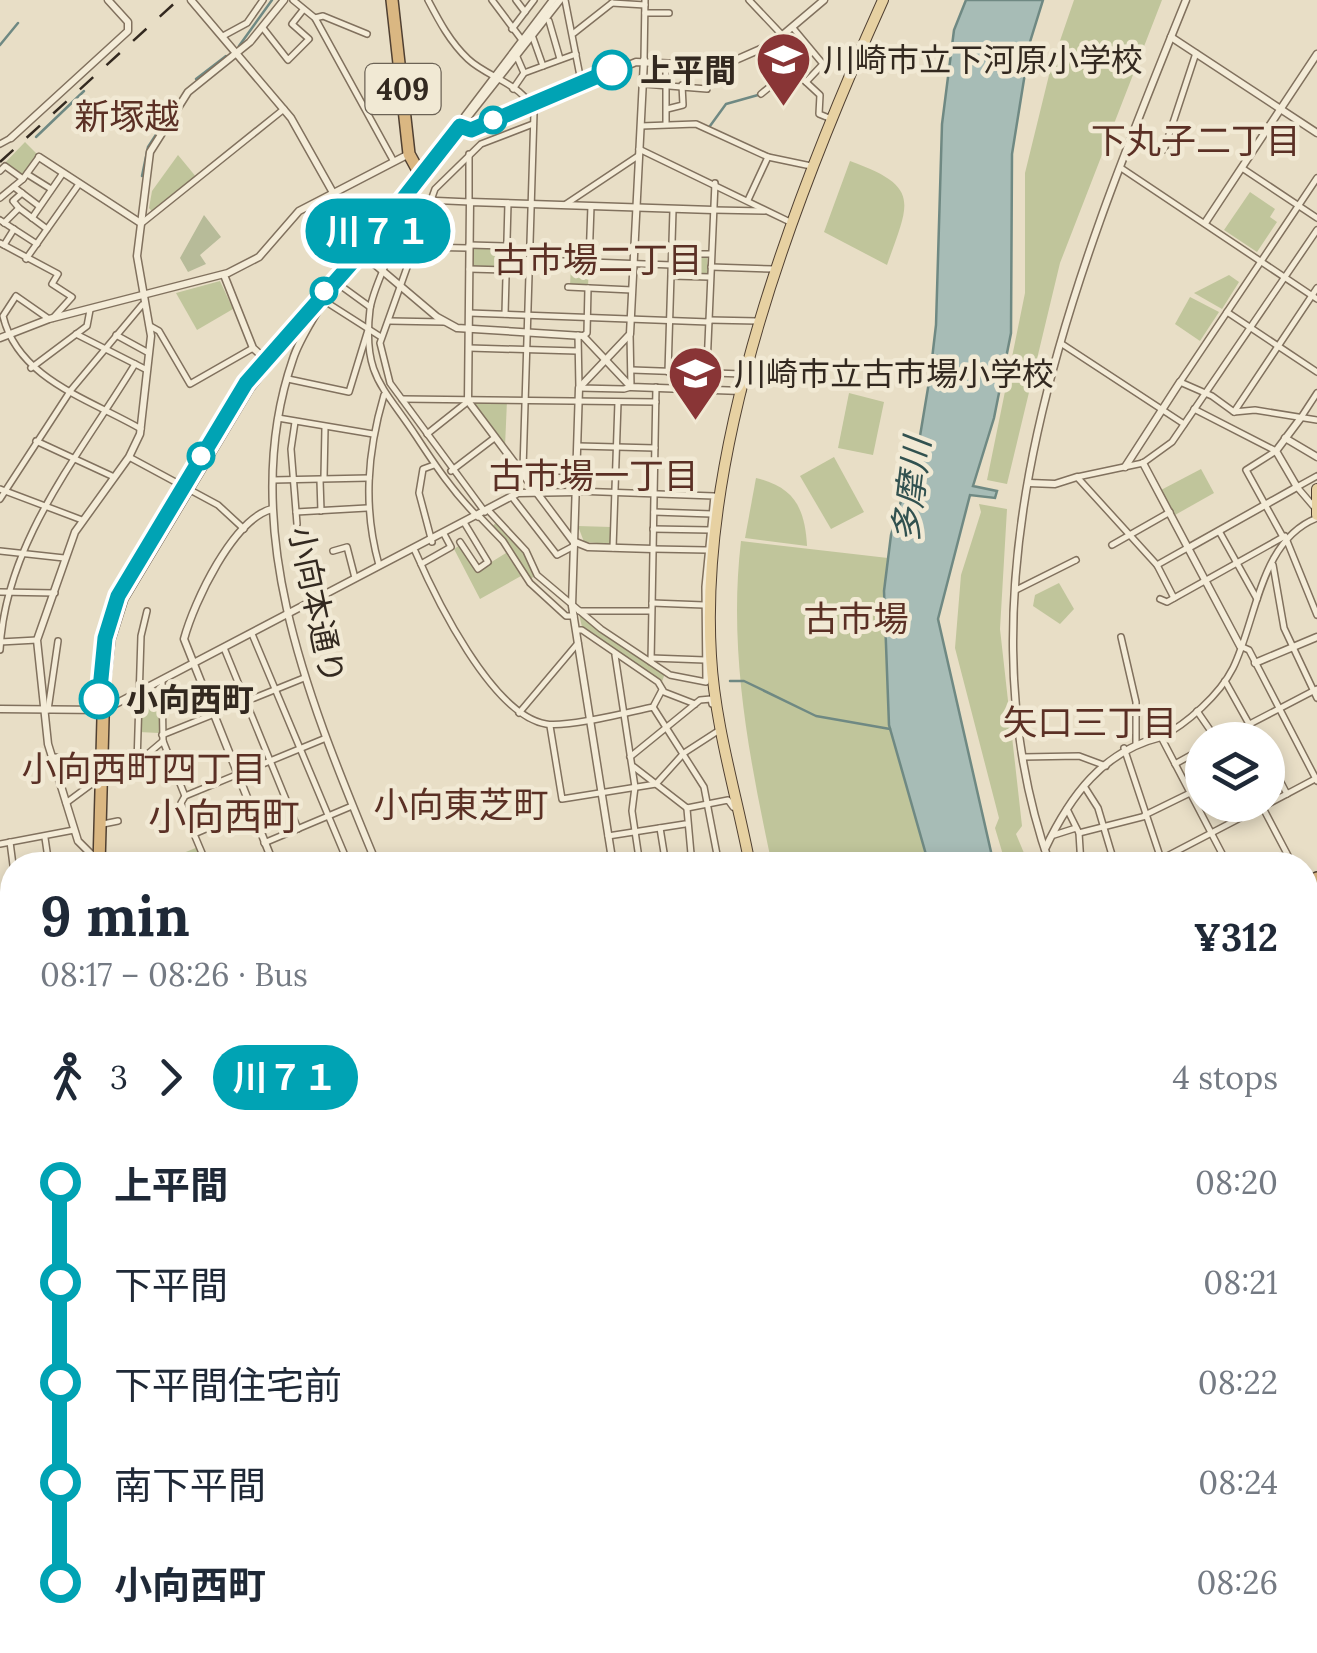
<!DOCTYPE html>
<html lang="en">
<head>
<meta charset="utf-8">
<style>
	body { margin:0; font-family:Lora,"Noto Sans JP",serif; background:#f6f6f7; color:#1f2937; height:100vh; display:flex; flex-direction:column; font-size:38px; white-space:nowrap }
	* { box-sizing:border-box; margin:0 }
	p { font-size:32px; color:#747a83 }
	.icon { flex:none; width:55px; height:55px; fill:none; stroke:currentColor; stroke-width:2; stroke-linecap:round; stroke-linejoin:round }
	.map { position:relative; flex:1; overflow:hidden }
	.drawer { position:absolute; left:0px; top:852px; width:1318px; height:802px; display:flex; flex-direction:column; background:#fff; border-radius:40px 40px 0 0; box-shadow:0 5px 15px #0003 }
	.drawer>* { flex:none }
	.badge { padding:0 20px; border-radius:32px; font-size:35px; line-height:65px }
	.fabs { position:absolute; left:1185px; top:722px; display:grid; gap:20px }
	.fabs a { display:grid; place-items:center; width:100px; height:100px; border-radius:50%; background:#fff; box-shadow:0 5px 15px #0003; font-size:50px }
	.map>.badge { position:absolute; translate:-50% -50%; box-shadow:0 0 0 5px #fff }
	.legs { display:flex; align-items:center; gap:15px; height:110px; padding:0 40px; font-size:32px }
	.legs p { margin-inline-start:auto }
	.overview { display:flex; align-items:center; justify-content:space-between; height:170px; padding:0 40px }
	h1 { font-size:55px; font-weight:700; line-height:75px }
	ul { padding:0 40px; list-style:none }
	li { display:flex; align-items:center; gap:35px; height:100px; font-size:38px }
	li i { display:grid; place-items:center; width:15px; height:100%; margin:0 12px; background:currentColor }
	li i::after { content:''; width:25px; height:25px; margin:-12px; border:8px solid; border-radius:50%; background:#fff }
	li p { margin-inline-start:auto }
	li:first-child i { background:linear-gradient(#0000 50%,currentColor 0) }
	li:last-child i { background:linear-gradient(currentColor 50%,#0000 0) }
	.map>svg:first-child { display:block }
	.green { fill:#c0c59b }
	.cemetery { fill:#b7bb99 }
	.water { fill:#a7bcb6; stroke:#6f8983; stroke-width:2.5 }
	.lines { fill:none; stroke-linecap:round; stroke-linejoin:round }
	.stream { stroke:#6f8983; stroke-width:2.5 }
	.minor-casing { stroke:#81715e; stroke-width:8 }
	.tertiary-casing { stroke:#81715e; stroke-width:9 }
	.primary-casing { stroke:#504032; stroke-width:12 }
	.trunk-casing { stroke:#504032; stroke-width:14 }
	.minor { stroke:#f4ecd8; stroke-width:5 }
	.tertiary { stroke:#f4ecd8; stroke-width:6 }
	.primary { stroke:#e7d1a2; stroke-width:10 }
	.trunk { stroke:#dab782; stroke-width:11 }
	.rail { stroke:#332920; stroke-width:2.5; stroke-dasharray:18 18; stroke-linecap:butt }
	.line-1-casing { stroke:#fff; stroke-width:22 }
	.line-1 { stroke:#00a3b4; stroke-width:15 }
	.stop-1-dot { fill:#fff; stroke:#00a3b4; stroke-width:5 }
	.labels { text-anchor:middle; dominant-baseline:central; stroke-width:9; stroke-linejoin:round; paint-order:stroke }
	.shield { fill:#f1e9d4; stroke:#6c6356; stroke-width:2.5 }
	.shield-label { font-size:30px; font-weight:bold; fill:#332920 }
	.poi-label { font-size:32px; fill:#332920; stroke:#f1e9d4; text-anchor:start }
	.stop-label { font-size:32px; font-weight:bold; fill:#332920; stroke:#f1e9d4; text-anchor:start }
	.street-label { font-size:32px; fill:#332920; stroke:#f1e9d4 }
	.neighbourhood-label { font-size:35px; fill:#5b3025; stroke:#f1e9d4 }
	.water-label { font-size:35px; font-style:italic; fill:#31514f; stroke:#f1e9d4 }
	.quarter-label { font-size:38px; fill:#5b3025; stroke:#f1e9d4 }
</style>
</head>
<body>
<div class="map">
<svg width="1317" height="1653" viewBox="0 0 1317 1653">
	<rect width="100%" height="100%" fill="#e8dec6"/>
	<g class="green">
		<polygon points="1074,0 1162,0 1060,263 1007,484 987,480 1025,293 1025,173 1051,67"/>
		<polygon points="25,142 37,154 23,175 5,163 0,168"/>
		<polygon points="178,155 197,178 154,214 149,208 152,191"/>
		<path d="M850,161C922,187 909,202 887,265L824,232Z"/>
		<polygon points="1250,192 1275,209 1270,217 1277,222 1257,252 1224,230"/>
		<polygon points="472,247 505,248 504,268 471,267"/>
		<polygon points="673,256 707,256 708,275 673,274"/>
		<polygon points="571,264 589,264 588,286 570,286"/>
		<polygon points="1229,275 1239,282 1222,309 1194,293"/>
		<polygon points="220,281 233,309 197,330 176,293"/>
		<polygon points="1190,297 1219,312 1200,341 1175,324"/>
		<polygon points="849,393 884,402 873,455 838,448"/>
		<polygon points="474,399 507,400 505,447 472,403"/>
		<polygon points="834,457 864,512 831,529 800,476"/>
		<polygon points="1201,469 1214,493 1175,515 1161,490"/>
		<path d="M756,478C794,487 805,508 807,546L745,538Z"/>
		<polygon points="979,504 1007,509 1000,629 1022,826 1016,834 1029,865 1006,865 995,828 999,818 955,648 961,575 981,512"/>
		<polygon points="497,521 525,552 535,575 530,580 493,526"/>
		<polygon points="578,526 611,527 611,544 584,542"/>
		<path d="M741,541L888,558L884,591L889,725L929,865H772C749,757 728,651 741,541Z"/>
		<polygon points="460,545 477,571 506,553 521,576 480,599 454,549"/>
		<polygon points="1059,583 1074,609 1060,624 1033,606 1035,595"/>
		<polygon points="579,614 665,673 662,682 582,627"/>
		<polygon points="140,705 159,705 159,733 139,732"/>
		<polygon points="198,847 205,865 154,865"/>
		<polygon points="12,1577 12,1642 248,1643 236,1653 0,1653 0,1593"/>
	</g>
	<polygon class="cemetery" points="204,215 221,237 200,255 206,264 188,272 180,258"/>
	<g class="water">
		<polygon points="966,0 1043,0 1030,42 1012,154 1011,333 994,418 973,486 997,491 995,498 970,495 938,619 994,865 929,865 889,725 884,591 891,535 920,436 930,376 936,325 942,124 954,30"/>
		<polygon points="12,1443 12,1554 0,1570 0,1458"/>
	</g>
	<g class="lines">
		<g class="stream">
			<polyline points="0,45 18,23"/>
			<polyline points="239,46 272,0"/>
			<polyline points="196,79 226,56"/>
			<polyline points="710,126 726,104 758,95"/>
			<polyline points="36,137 84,91"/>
			<polyline points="142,176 148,147 163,124"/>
			<polyline points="730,681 744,681 816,716 890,729"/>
		</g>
		<defs>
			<g id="minor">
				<polyline points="293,0 315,18 393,160"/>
				<path d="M428,0C439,21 450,42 468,59C488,78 526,85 534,113L523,469"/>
				<polyline points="492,0 522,40"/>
				<polyline points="516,0 525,12"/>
				<polyline points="565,0 581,81"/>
				<polyline points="749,0 783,36"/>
				<polyline points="612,3 645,5"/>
				<polyline points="645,13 669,13"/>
				<polyline points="315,18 323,16 367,34"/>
				<polyline points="549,21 560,59"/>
				<polyline points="263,28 288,60 309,39 292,24 303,10"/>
				<polyline points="793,28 823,64 806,82"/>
				<polyline points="512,29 534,0"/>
				<polyline points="574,33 612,3"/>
				<polyline points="223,36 247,23 263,0"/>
				<polyline points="644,60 645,0"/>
				<polyline points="666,64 666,123"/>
				<polyline points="543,66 576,54"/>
				<polyline points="793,70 820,95 819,114 829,118"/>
				<polyline points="524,73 543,66 532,35"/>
				<polyline points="644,84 707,89 709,68"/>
				<polyline points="513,89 524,73 517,57"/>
				<polyline points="761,94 811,53"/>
				<polyline points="667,109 683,105 682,85"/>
				<polyline points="641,126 696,124 768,157 811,166"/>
				<polyline points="0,144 11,138"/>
				<polyline points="639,149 790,222"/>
				<polyline points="1164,150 1196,53"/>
				<polyline points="1121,168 1317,299"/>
				<polyline points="1242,168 1317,218"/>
				<polyline points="0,171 5,166 23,179"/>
				<polyline points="27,174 51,189"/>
				<polyline points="1317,178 1180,382 1212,396 1234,412 1255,410 1317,420"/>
				<polyline points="14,187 39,206"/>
				<polyline points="0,198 23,179 39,157"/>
				<polyline points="403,199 470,202"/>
				<polyline points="748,200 768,157"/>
				<polyline points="469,201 469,154"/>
				<polyline points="566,204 638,156"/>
				<polyline points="19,208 13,201 22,193"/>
				<polyline points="713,210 765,211"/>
				<polyline points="32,218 63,173"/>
				<polyline points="0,220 37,244"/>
				<path d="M387,220L397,228C392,257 374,284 370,309C362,376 384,387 416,436C435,465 453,492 478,517"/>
				<polyline points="4,223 19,208 47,229"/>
				<polyline points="142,223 284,109"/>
				<polyline points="0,243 58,274 52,284 72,297 53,318"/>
				<polyline points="4,245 14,229"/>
				<polyline points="469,245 505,246"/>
				<polyline points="417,247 468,248"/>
				<polyline points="672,254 711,254"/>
				<polyline points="26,259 79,184"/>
				<polyline points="506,259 672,265"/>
				<polyline points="589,262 591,206"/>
				<polyline points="711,267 773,269"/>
				<polyline points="469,269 506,270"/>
				<polyline points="672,276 710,277"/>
				<polyline points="337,283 370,307"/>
				<polyline points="568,287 632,290"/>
				<polyline points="323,300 381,337"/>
				<polyline points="1227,312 1317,372"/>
				<polyline points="469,313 709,322"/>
				<polyline points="505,314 508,203"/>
				<path d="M49,319L16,296L3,316C18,379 89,399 141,429"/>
				<polyline points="709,320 757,321"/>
				<polyline points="389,321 444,322"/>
				<polyline points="150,326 159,331 190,384 253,348"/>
				<polyline points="76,334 147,370"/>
				<polyline points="116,335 147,352"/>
				<polyline points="578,335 579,388 624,389 631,387 630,334"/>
				<polyline points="583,336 587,333 588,288"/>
				<polyline points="1062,344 1184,424"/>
				<polyline points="469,348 577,351"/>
				<polyline points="31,368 87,326 90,310"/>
				<polyline points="632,370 742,374"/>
				<polyline points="668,372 673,210"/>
				<polyline points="288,379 349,392 368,330"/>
				<polyline points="706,389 715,183"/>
				<polyline points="402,399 656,402"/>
				<polyline points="1194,409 1276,451 1246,470 1283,537"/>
				<polyline points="1234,412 1317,288"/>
				<polyline points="278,418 373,434"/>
				<polyline points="1300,419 1317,393"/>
				<polyline points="295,422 291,449 297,524"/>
				<polyline points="427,434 466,403"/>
				<polyline points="36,441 114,477"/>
				<polyline points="578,446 655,448"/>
				<polyline points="129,457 218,505 244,529"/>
				<polyline points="451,471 493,439"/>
				<polyline points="521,471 576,471"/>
				<polyline points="324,477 325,428"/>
				<polyline points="273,480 369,478"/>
				<polyline points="320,480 321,511"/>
				<polyline points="0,489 82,520"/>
				<polyline points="512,497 557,555 574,546"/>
				<polyline points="0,499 71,390 142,305"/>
				<polyline points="1315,508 1297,487 1317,476"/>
				<polyline points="488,510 526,551 537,575 601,629 670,675 706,682 705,587 714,496 575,491"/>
				<polyline points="296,512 367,508"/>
				<polyline points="485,512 390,383 380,343 435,189 481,144 533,124"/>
				<polyline points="654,512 712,514"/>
				<polyline points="479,516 503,541 530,583 566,616 574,616"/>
				<polyline points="653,529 710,530"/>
				<polyline points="1219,531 1257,599"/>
				<polyline points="432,542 419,493 423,469 434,465"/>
				<polyline points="460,542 478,569 488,562 465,524"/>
				<polyline points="1112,545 1170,512"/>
				<polyline points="613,548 618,402"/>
				<polyline points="653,549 707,550"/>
				<polyline points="0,551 64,558"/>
				<polyline points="333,551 347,547 355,578"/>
				<path d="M415,551C435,597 492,715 546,724C566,728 630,712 653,707L662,690"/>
				<polyline points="421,564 451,547 444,534"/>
				<path d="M379,565C363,508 367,453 384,395"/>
				<polyline points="1157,565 1189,547"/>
				<polyline points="1273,565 1284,628 1317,698"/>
				<polyline points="1016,590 1076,560"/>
				<polyline points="0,592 55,593"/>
				<polyline points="1174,598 1157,565 1077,477 1143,463 1172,442 1317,230"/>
				<polyline points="1160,599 1167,602 1285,536 1317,615"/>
				<polyline points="652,603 704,605"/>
				<polyline points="579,611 651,611"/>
				<polyline points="576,630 582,630 658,682 664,692 695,704"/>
				<polyline points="252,634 349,865"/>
				<polyline points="1121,637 1136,702 1136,743"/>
				<polyline points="0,642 37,640"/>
				<polyline points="1240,646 1249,650 1317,781"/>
				<polyline points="224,648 298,829"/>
				<path d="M0,650C5,541 82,452 135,364"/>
				<polyline points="615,655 635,787 632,811 640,865"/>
				<polyline points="651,658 705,660"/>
				<polyline points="651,662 656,387"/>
				<polyline points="162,680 163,741 185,796"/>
				<polyline points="1225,681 1258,740"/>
				<polyline points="653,707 704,787 719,865"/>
				<polyline points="48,710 58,641"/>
				<polyline points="1197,711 1217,740"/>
				<polyline points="519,713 578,643"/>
				<polyline points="550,726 562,799 656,784 684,753 718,731"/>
				<polyline points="162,735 304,678"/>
				<polyline points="1219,740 1317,689"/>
				<polyline points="1124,748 1163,865"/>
				<polyline points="53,757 98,759"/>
				<polyline points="630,757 700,700 711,699 712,704"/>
				<polyline points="1023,757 1079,756 1106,766"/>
				<polyline points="1268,758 1287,794"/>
				<polyline points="137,763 141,636 147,611"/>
				<polyline points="1175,764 1202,749"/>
				<polyline points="634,767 687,808 728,800 733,807"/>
				<polyline points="102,778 137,763 163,741"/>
				<polyline points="1084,786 1098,808 1115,865"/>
				<polyline points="66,803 97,780"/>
				<polyline points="1268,804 1317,778"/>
				<polyline points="1263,808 1293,865"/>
				<polyline points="687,809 692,865"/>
				<polyline points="1067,809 1079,833 1081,865"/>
				<polyline points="1145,815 1190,793"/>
				<polyline points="103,824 118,821"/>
				<polyline points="660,828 666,865"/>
				<polyline points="1079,833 1146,816"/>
				<polyline points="194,834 250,810"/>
				<polyline points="1054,835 1076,828"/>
				<polyline points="608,836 685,824"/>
				<polyline points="45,838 49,865"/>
				<polyline points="10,842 13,865"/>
				<polyline points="264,843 352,806"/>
				<polyline points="0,844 74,830"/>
				<polyline points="207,865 181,803 185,796 326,738"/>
				<polyline points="1150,865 1265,805"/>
				<path d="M1228,865L1161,737C1187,724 1220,694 1233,668C1257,619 1260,540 1317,518"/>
				<polyline points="0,915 12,912"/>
				<polyline points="0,954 12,949"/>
				<polyline points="0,986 4,1009"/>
				<polyline points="1305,986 1317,980"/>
				<polyline points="1305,1010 1317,1033"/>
				<polyline points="0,1033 12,1027"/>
				<polyline points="1305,1077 1317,1071"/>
				<polyline points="0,1120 12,1132"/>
				<polyline points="1305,1133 1317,1157"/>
				<polyline points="1305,1170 1317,1164"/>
				<polyline points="1305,1223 1317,1248"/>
				<polyline points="1305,1279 1317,1273"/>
				<polyline points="1305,1333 1317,1354"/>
				<polyline points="1305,1374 1317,1368"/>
				<polyline points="1305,1504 1317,1532"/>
				<polyline points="1305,1548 1317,1543"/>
				<polyline points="1305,1635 1317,1611"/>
				<polyline points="326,1642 337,1653"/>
				<polyline points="396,1642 407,1653"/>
				<polyline points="515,1642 519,1653"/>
				<polyline points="615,1642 620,1653"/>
				<polyline points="657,1642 658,1653"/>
				<polyline points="693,1642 694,1653"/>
				<polyline points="730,1642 736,1653"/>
				<polyline points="797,1642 800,1653"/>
				<polyline points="872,1642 877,1653"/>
				<polyline points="931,1642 936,1653"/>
				<polyline points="968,1642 973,1653"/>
				<polyline points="998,1642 1003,1653"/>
				<polyline points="1059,1642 1061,1653"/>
				<polyline points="1266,1642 1285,1653"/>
				<polyline points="260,1645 267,1653"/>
				<polyline points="248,1653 264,1642"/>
				<polyline points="306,1653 317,1642"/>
				<polyline points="356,1653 366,1642"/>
				<polyline points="545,1653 588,1642"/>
				<polyline points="808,1653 839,1642"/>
				<polyline points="1296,1653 1301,1642"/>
			</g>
			<g id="tertiary">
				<polyline points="191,0 291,118 372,262 437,317 457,328 583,336 631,387 742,391"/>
				<polyline points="1171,37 1317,133"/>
				<polyline points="465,116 553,0"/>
				<polyline points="460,126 471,130 636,62 722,66 772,44 824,0"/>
				<polyline points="11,138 128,31 128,22 108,0"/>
				<polyline points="39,157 139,222"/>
				<polyline points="422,175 560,0"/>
				<polyline points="1205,223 1317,54"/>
				<polyline points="224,275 253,348 264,358"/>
				<path d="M321,305C311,323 299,340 293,359C234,529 313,709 377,865"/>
				<polyline points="0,338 49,319 228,273 259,257 299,211 409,154"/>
				<polyline points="1285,438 1317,457"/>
				<polyline points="1143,463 1240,646"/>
				<polyline points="1125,467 1180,382"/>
				<polyline points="1029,483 1055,484 1077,477"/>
				<path d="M272,509C233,519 194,602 184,639L274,865"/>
				<polyline points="1190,547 1297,487 1276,451 1300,419"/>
				<polyline points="653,549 588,547 573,541 468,401 470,202 713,210"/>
				<polyline points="1255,663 1317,637"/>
				<polyline points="0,709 104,710 518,493 575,492"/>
				<path d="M1045,849C1070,796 1103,751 1161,737"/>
				<polyline points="97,860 78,841 48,744 37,640 75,532 129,457 140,434 151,336 137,256 150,152 188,92 250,42 284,0"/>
				<polyline points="613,865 572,606 579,388 630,334 644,60"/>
				<path d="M1050,865C948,577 1078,267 1186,0"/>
				<polyline points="1305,889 1317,911"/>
				<polyline points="0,1224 12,1235"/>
				<polyline points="1305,1396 1317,1390"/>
				<polyline points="1305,1473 1317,1468"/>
				<polyline points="1305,1614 1317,1609"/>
				<polyline points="1099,1642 1103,1653"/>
				<polyline points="1203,1642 1208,1653"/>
				<polyline points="415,1653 422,1642"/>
				<polyline points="895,1653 916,1642"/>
				<polyline points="1227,1653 1248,1642"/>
			</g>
			<g id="primary">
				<polyline points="1317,489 1317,515"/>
				<path d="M750,865C737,796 715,727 711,656C698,445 797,191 883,0"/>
				<polyline points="0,1385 12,1375"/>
			</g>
			<g id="trunk">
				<polyline points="99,865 104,682 109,639 122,598 249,386 421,176 409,154 392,0"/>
				<polyline points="1305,885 1317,878"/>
				<polyline points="0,1012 12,1012"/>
				<polyline points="0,1327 12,1301"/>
			</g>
		</defs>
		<use href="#minor" class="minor-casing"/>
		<use href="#tertiary" class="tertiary-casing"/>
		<use href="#primary" class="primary-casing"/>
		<use href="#trunk" class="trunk-casing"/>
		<use href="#minor" class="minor"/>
		<use href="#tertiary" class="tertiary"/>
		<use href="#primary" class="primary"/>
		<use href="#trunk" class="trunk"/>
		<polyline class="rail" points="0,162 178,0"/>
	</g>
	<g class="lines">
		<defs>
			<polyline id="line-1" points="99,699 105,638 118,596 246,383 363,250 460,126 471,130 612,70"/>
		</defs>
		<use href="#line-1" class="line-1-casing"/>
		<use href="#line-1" class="line-1"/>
	</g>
	<defs>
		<symbol id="school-pin" viewBox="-11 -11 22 30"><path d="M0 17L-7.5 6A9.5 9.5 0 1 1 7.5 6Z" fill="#893536" stroke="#f1e9d4"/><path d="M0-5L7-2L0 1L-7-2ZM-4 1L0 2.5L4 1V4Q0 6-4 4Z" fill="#fff"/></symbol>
	</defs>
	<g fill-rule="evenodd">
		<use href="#school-pin" x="752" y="28" width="63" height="86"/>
		<use href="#school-pin" x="664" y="342" width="63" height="86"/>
	</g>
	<g class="stop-1-dot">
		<circle cx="612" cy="70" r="18"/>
		<circle cx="493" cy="120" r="12"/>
		<circle cx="324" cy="291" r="12"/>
		<circle cx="201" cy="456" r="12"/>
		<circle cx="99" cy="699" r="18"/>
	</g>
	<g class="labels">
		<rect class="shield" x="365.5" y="64" width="75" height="50" rx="8"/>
		<g class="shield-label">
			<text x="403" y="89">409</text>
		</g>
		<g class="poi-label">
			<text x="823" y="59">川崎市立下河原小学校</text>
			<text x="734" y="373">川崎市立古市場小学校</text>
		</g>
		<g class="stop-label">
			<text x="640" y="70">上平間</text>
			<text x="126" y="699">小向西町</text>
		</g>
		<g class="street-label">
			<text transform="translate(317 605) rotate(78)">小向本通り</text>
		</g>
		<g class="neighbourhood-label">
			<text x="127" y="116">新塚越</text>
			<text x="1196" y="140">下丸子二丁目</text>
			<text x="598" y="259">古市場二丁目</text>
			<text x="594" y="475">古市場一丁目</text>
			<text x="856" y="618">古市場</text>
			<text x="1090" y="722">矢口三丁目</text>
			<text x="144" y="768">小向西町四丁目</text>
			<text x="461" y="804">小向東芝町</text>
		</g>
		<g class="water-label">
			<text transform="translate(911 490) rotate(-83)">多摩川</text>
		</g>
		<g class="quarter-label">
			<text x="224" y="816">小向西町</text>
		</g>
	</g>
</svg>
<div class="fabs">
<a><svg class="icon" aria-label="layers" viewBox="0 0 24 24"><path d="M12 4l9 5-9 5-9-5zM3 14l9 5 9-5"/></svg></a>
</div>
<b class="badge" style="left:378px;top:231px;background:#00a3b4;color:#fff">川７１</b>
<section class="drawer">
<div class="overview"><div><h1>9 min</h1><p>08:17 – 08:26 · Bus</p></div><b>¥312</b></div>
<div class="legs"><svg class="icon" aria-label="walk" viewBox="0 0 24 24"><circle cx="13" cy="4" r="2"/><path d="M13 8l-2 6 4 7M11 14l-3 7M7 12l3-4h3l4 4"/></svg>3<svg class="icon" aria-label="forward" viewBox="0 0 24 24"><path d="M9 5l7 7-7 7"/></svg><b class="badge" style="background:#00a3b4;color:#fff">川７１</b><p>4 stops</p></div>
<ul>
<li><i style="color:#00a3b4"></i><b>上平間</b><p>08:20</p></li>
<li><i style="color:#00a3b4"></i><span>下平間</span><p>08:21</p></li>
<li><i style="color:#00a3b4"></i><span>下平間住宅前</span><p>08:22</p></li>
<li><i style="color:#00a3b4"></i><span>南下平間</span><p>08:24</p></li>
<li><i style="color:#00a3b4"></i><b>小向西町</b><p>08:26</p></li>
</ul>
</section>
</div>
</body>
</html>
